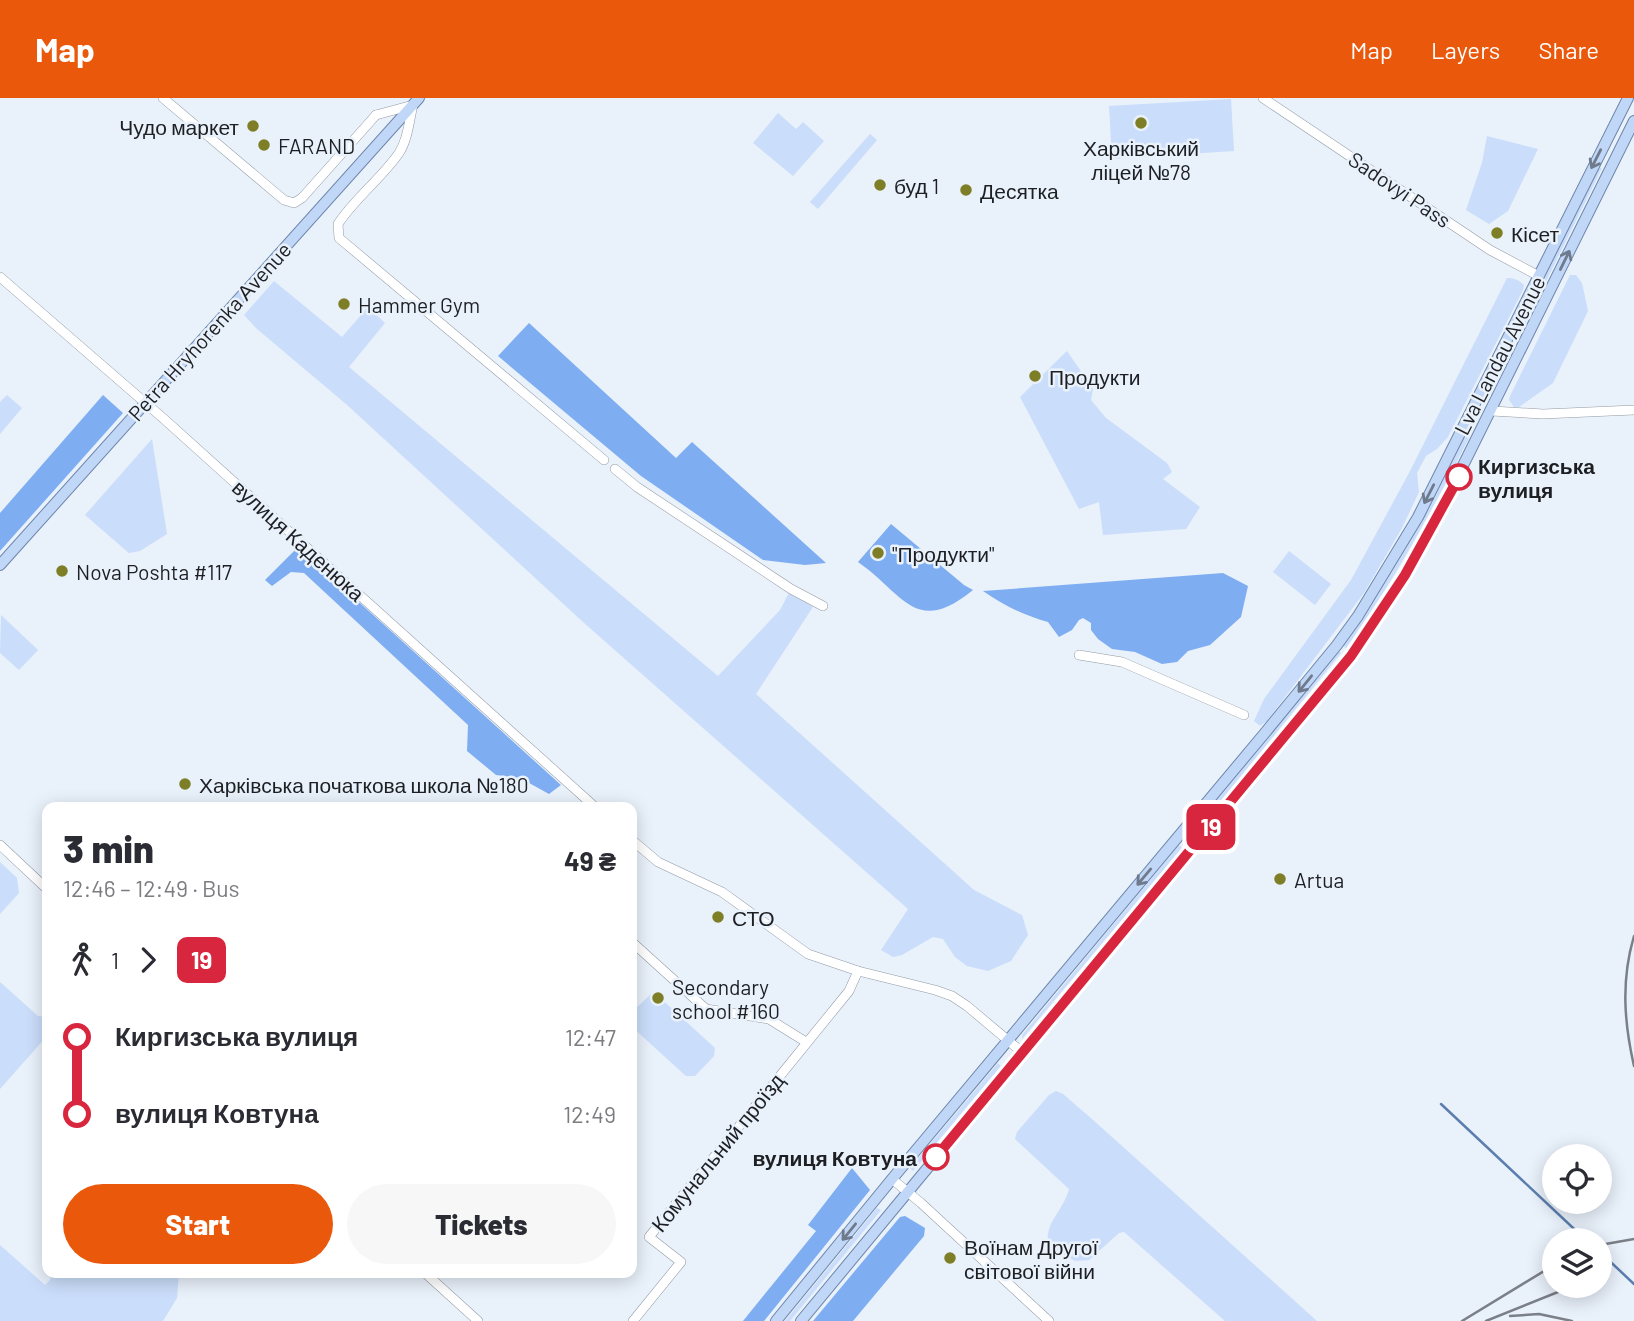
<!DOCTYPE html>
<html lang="en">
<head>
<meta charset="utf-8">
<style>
	body { margin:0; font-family:Barlow,sans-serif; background:#f7f7f7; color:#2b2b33; height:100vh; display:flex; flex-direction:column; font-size:26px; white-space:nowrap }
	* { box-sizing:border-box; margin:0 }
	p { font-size:23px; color:#7c7c81 }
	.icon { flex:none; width:38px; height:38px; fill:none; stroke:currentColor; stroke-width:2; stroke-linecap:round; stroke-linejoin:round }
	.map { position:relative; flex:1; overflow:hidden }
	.sheet { position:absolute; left:42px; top:704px; width:595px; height:476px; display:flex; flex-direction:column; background:#fff; border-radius:14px; box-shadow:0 4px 18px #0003 }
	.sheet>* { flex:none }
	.badge { padding:0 14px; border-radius:10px; font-size:24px; line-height:46px }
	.buttons { position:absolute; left:1542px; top:1046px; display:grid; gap:14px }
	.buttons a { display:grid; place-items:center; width:70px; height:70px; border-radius:50%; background:#fff; box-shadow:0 4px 18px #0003; font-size:35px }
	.map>.badge { position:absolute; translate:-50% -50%; box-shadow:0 0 0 4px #fff }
	.legs { display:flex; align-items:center; gap:10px; height:77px; padding:0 21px; font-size:23px }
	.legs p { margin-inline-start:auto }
	.headline { display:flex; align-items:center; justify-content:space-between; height:119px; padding:0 21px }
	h1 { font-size:38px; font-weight:800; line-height:52px }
	.action { display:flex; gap:14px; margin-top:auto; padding:14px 21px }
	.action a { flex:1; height:80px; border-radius:42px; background:#ea580c; color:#fff; font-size:28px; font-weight:800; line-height:80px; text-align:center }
	.action a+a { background:#f7f7f7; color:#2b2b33 }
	ul { padding:0 21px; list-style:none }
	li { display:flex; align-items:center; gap:24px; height:77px; font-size:26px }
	li i { display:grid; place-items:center; width:10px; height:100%; margin:0 9px; background:currentColor }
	li i::after { content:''; width:18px; height:18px; margin:-9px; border:5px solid; border-radius:50%; background:#fff }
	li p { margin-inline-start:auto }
	li:first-child i { background:linear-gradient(#0000 50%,currentColor 0) }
	li:last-child i { background:linear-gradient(currentColor 50%,#0000 0) }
	header { display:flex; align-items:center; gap:42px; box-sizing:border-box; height:98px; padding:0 35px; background:#ea580c; color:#fff }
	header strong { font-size:33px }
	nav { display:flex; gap:38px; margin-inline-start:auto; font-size:24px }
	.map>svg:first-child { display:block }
	.green { fill:#caddfa }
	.forest { fill:#7eadf1 }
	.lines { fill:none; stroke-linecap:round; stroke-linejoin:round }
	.stream { stroke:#5c7eae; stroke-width:2.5 }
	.minor-casing { stroke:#939aa4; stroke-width:10 }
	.major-casing { stroke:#6c85a9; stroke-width:12 }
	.minor { stroke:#fff; stroke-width:9 }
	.major { stroke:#c1d7f7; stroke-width:10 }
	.rail { stroke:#7b7f86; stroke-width:2.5 }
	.oneway { stroke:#6f7b8d }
	.line-1-casing { stroke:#fff; stroke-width:16 }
	.line-1 { stroke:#d7263d; stroke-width:10 }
	.poi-dot { fill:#7d7e26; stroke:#e9f1fb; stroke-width:2.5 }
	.stop-1-dot { fill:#fff; stroke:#d7263d; stroke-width:3.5 }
	.labels { text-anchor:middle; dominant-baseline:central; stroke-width:5; stroke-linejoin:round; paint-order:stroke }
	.poi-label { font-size:21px; fill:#1d1f23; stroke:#e9f1fb; text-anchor:start }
	.street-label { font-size:21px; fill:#1d1f23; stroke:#e9f1fb }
	.stop-label { font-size:21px; font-weight:bold; fill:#1d1f23; stroke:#e9f1fb; text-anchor:start }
</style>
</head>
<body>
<header>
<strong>Map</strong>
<nav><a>Map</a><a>Layers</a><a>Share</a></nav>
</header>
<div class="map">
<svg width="1634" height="1223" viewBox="0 0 1634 1223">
	<rect width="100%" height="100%" fill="#e9f1fb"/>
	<g class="green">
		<polygon points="1231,1 1234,53 1112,61 1109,8"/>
		<polygon points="778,15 796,31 803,24 824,43 793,78 753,45"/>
		<polygon points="870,36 877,42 818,111 810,104"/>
		<polygon points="1487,38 1538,51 1508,113 1489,126 1466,112 1482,65"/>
		<polygon points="1599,69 1602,70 1525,226 1521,224"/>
		<polygon points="1570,177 1576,177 1582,185 1588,213 1553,285 1519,309 1514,309 1509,302 1510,298"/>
		<path d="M1507,180C1514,180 1519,182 1524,187L1523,192L1448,339L1437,351L1426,358L1417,375L1419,394L1402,430L1364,495L1267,623L1260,628L1254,623L1264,601L1351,482L1409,375Z"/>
		<polygon points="274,183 342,239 368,209 385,225 349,269 718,578 780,512 791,491 813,509 756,596 974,792 1022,817 1028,837 1011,863 988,873 967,868 955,859 943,841 933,839 902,857 893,859 881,852 908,811 583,524 346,306 257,231 244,217"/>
		<polygon points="1067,253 1093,291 1091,302 1106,320 1167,365 1172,374 1163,381 1200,409 1186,431 1103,437 1099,404 1079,411 1020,299"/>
		<polygon points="7,297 22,310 0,336 0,304"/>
		<path d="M1468,332L1472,334C1434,409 1395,482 1346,550L1342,547L1404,453Z"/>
		<polygon points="152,341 167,436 140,453 129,455 85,417"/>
		<polygon points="1289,453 1331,486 1315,507 1273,474"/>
		<polygon points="1,517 38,552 19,572 0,555"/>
		<polygon points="1339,553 1341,555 1198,731 1194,728"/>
		<polygon points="1179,747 1182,750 1022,941 1022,937"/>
		<polygon points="0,764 17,780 19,795 0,816"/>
		<polygon points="0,884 38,918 47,919 47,938 0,991"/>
		<polygon points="652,895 658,898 715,950 714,958 695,978 686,978 632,929 632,914"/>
		<polygon points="998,965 1001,968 913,1073 910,1070"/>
		<path d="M1056,993L1063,996L1092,1021L1317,1223H1225L1124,1134L1119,1135L1089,1162L1075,1163L1048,1148C1045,1122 1062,1116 1069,1091L1015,1041L1017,1034L1049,997Z"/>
		<polygon points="877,1110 881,1112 790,1223 785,1223"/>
		<polygon points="0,1147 45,1187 50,1182 52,1174 179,1174 177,1200 163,1223 0,1223"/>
	</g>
	<g class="forest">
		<polygon points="529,225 676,360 692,344 826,465 805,467 763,462 641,378 498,258"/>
		<polygon points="103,297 123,315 0,453 0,415"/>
		<path d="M891,426L964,487L973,492C915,539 904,496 858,464Z"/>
		<polygon points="298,449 561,687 549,696 520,680 496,677 467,653 468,627 304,475 291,474 272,488 265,482"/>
		<path d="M1223,475L1248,488L1241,519L1210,547L1188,553L1177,564L1162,566L1135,554L1112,551L1098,541L1091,532V525L1083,520L1079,522L1072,532L1059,539L1048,524C1023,517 1005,508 983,493Z"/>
		<polygon points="852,1070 870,1092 764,1223 743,1223 816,1133 808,1127"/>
		<polygon points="905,1118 925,1130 924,1138 853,1223 813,1223 900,1119"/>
	</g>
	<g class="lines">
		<g class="stream">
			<polyline points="1441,1006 1587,1143"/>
			<polyline points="1600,1154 1634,1186"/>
		</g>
		<defs>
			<g id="minor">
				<polyline points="163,0 284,102 294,105 302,100 376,17"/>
				<polyline points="1263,0 1490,152 1539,178"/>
				<path d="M376,17L413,7C409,23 408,41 399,55C381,81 355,100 338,126L339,140L604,362"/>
				<polyline points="0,179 164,321 595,709"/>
				<polyline points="1492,313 1543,316 1634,312"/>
				<polyline points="615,371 637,389 791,491 823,508"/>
				<polyline points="1079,557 1122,564 1244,617"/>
				<polyline points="632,742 658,764 722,794 808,856 858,873 935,892 952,898 967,908 1023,955"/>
				<polyline points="0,747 47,791"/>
				<polyline points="632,844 706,911 769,921 806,944"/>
				<polyline points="892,1081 921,1105 1049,1223"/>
				<polyline points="424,1174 478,1223"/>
				<polyline points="633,1223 681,1164 649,1139 849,893 858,873"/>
			</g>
			<g id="major">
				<polyline points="0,467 419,0"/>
				<polyline points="776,1223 892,1081 1264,636 1337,547 1358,518 1418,419 1628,0"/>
				<polyline points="801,1223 1357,551 1381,515 1433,428 1634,23"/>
			</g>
		</defs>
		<use href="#minor" class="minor-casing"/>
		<use href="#major" class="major-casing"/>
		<use href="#minor" class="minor"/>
		<use href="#major" class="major"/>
		<g class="rail">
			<path d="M1634,838C1621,882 1624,924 1634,968"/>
			<polyline points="1600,1147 1634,1141"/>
			<polyline points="1510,1218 1539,1216 1572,1223"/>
			<polyline points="1462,1223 1554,1167"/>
			<polyline points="1486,1223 1573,1188"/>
		</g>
	</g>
	<defs><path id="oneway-shaft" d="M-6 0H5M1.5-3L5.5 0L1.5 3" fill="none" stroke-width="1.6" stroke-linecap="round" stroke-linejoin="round" transform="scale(1.75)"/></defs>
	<g class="oneway">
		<use href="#oneway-shaft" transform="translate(1596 61) rotate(117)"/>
		<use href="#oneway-shaft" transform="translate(1565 162) rotate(-64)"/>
		<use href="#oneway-shaft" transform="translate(1429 396) rotate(117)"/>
		<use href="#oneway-shaft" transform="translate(1305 586) rotate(129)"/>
		<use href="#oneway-shaft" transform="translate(1144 779) rotate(130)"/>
		<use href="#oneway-shaft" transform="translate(849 1134) rotate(129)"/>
	</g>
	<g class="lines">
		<defs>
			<polyline id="line-1" points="936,1059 1351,558 1405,477 1459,379"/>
		</defs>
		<use href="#line-1" class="line-1-casing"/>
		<use href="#line-1" class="line-1"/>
	</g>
	<g class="poi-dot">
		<circle cx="1141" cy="25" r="7"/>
		<circle cx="253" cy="28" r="7"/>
		<circle cx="264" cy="47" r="7"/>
		<circle cx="880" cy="87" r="7"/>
		<circle cx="966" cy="92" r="7"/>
		<circle cx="1497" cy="135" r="7"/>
		<circle cx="344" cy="206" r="7"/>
		<circle cx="1035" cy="278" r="7"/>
		<circle cx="878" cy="455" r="7"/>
		<circle cx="62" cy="473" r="7"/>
		<circle cx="185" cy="686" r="7"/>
		<circle cx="1280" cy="781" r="7"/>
		<circle cx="718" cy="819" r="7"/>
		<circle cx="658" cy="900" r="7"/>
		<circle cx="950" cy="1160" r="7"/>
	</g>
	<g class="stop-1-dot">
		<circle cx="1459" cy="379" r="12"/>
		<circle cx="936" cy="1059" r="12"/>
	</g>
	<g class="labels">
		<g class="poi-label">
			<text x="239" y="28" text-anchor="end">Чудо маркет</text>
			<text x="278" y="47">FARAND</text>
			<text x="1141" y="49" text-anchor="middle">Харківський<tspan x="1141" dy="24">ліцей №78</tspan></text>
			<text x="894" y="87">буд 1</text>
			<text x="980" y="92">Десятка</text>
			<text x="1511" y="135">Кісет</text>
			<text x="358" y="206">Hammer Gym</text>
			<text x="1049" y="278">Продукти</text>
			<text x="892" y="455">"Продукти"</text>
			<text x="76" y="473">Nova Poshta #117</text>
			<text x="199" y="686">Харківська початкова школа №180</text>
			<text x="1294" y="781">Artua</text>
			<text x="732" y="819">СТО</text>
			<text x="672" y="888">Secondary<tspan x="672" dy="24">school #160</tspan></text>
			<text x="964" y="1148">Воїнам Другої<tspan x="964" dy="24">світової війни</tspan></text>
		</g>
		<g class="street-label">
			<text transform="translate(1400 91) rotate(34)">Sadovyi Pass</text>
			<text transform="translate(209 233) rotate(-48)">Petra Hryhorenka Аvenue</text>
			<text transform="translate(1499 257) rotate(-63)">Lva Landau Avenue</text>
			<text transform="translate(299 442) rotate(42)">вулиця Каденюка</text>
			<text transform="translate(717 1054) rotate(-51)">Комунальний проїзд</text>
		</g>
		<g class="stop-label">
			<text x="1478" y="367">Киргизська<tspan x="1478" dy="24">вулиця</tspan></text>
			<text x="917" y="1059" text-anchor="end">вулиця Ковтуна</text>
		</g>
	</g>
</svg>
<div class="buttons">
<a><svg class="icon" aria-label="locate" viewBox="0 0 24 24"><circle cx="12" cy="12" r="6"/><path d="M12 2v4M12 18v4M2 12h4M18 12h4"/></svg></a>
<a><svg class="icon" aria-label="layers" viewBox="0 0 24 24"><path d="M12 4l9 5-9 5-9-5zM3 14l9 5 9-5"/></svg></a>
</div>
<b class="badge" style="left:1211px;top:729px;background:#d7263d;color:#fff">19</b>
<section class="sheet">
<div class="headline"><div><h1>3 min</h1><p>12:46 – 12:49 · Bus</p></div><b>49 ₴</b></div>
<div class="legs"><svg class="icon" aria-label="walk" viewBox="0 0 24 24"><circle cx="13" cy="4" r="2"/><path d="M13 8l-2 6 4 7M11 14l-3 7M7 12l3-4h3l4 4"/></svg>1<svg class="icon" aria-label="forward" viewBox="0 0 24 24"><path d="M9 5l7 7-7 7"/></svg><b class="badge" style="background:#d7263d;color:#fff">19</b></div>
<ul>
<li><i style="color:#d7263d"></i><b>Киргизська вулиця</b><p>12:47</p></li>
<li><i style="color:#d7263d"></i><b>вулиця Ковтуна</b><p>12:49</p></li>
</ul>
<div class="action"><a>Start</a><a>Tickets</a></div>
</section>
</div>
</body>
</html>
